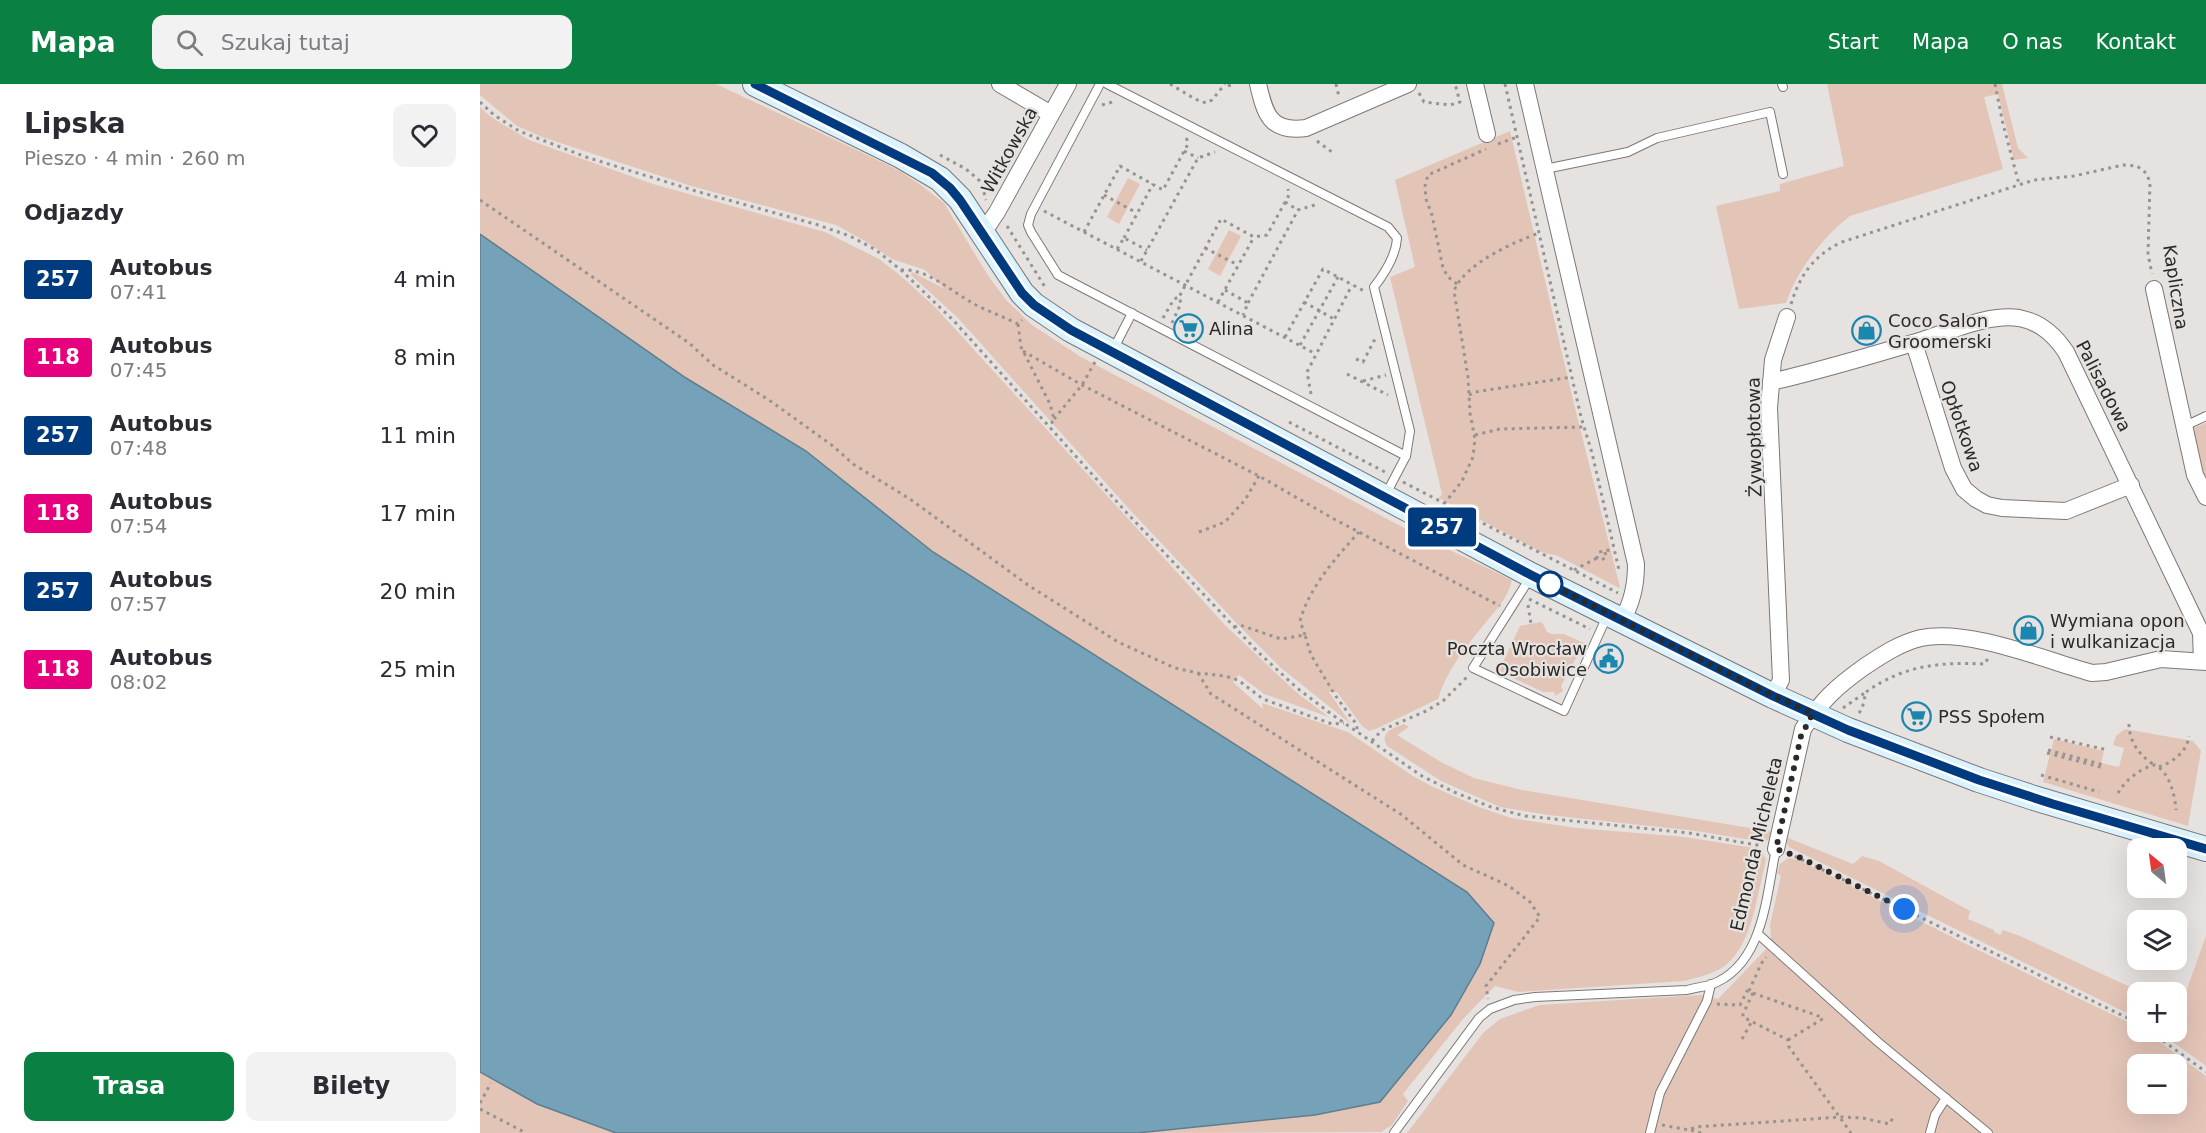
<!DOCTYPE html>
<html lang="pl">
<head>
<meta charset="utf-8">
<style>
	body { margin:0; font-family:"DejaVu Sans",sans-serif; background:#f2f2f3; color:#2b2b33; height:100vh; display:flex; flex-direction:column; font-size:22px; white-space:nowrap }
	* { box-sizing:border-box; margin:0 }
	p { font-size:20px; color:#7c7c81 }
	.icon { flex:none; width:33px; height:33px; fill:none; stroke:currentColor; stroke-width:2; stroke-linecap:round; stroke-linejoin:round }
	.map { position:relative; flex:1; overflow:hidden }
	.drawer { display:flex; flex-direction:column; background:#fff; width:480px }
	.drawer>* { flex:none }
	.badge { padding:0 12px; border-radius:4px; font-size:21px; line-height:39px }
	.needle { width:39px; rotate:331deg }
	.buttons { position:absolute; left:1647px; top:754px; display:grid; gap:12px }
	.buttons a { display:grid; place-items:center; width:60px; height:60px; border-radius:12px; background:#fff; box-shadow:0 6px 24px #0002; font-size:30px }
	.you { position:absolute; width:30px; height:30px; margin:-15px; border:4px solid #fff; border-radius:50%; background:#1a73e8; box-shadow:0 0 0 9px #1a73e833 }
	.map>.badge { position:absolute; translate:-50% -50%; box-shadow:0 0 0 3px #fff }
	h2 { padding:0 24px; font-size:22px; line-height:54px }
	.round { display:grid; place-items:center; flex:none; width:63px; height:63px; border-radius:12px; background:#f2f2f3 }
	.summary { display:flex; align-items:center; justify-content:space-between; height:102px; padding:0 24px }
	h1 { font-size:28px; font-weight:600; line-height:45px }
	.primary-button { display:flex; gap:12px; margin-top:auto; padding:12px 24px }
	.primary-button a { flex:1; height:69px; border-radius:12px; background:#0b8043; color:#fff; font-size:24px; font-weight:600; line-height:69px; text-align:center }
	.primary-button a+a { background:#f2f2f3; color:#2b2b33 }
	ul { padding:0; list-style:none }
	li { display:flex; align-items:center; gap:18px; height:78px; padding:0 24px }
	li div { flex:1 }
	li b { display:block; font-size:22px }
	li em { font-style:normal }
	li .badge { min-width:66px; font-weight:700; text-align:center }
	header { display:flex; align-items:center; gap:36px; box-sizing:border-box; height:84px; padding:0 30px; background:#0b8043; color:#fff }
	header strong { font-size:28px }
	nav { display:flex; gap:33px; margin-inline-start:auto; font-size:21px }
	.search { width:420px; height:54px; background:#f2f2f3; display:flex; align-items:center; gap:15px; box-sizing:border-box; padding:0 21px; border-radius:12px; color:#7c7c81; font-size:22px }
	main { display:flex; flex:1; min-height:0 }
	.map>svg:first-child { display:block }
	.green { fill:#e3c5b7; fill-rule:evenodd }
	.water { fill:#75a2b8; stroke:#5f7e8d; stroke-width:1.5 }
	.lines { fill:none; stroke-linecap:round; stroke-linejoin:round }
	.lane-casing { stroke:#7c7877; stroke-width:10 }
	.street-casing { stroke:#7c7877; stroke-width:18 }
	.secondary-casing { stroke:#7c7877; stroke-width:26 }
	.path { stroke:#969391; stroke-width:3; stroke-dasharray:3 4.5; stroke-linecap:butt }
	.lane { stroke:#fff; stroke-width:8 }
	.street { stroke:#fff; stroke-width:16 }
	.secondary { stroke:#daf3ff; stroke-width:24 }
	.line-casing { stroke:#fff; stroke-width:14 }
	.line { stroke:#003b80; stroke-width:9 }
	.walk { stroke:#2b2a29; stroke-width:6; stroke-dasharray:0 10.8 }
	.stop-dot { fill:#fff; stroke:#003b80; stroke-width:3 }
	.labels { text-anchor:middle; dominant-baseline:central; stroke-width:4.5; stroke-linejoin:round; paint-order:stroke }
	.street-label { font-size:18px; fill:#2b2a29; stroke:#e6e2e0 }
	.poi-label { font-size:18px; fill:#2b2a29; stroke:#e6e2e0; text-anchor:start }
</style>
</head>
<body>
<header>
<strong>Mapa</strong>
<div class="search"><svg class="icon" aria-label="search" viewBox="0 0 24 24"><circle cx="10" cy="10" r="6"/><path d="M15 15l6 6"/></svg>Szukaj tutaj</div>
<nav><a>Start</a><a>Mapa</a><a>O nas</a><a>Kontakt</a></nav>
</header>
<main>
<section class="drawer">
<div class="summary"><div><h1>Lipska</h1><p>Pieszo · 4 min · 260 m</p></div><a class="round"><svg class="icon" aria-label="heart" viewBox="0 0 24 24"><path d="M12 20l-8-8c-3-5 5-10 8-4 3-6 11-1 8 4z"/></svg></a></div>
<h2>Odjazdy</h2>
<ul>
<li><span class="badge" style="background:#003b80;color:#fff">257</span><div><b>Autobus</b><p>07:41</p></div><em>4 min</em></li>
<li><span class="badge" style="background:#e6007e;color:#fff">118</span><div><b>Autobus</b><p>07:45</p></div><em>8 min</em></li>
<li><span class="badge" style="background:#003b80;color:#fff">257</span><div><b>Autobus</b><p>07:48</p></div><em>11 min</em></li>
<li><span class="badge" style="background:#e6007e;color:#fff">118</span><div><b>Autobus</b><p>07:54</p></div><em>17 min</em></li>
<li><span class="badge" style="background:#003b80;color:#fff">257</span><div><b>Autobus</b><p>07:57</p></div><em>20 min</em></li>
<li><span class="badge" style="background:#e6007e;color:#fff">118</span><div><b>Autobus</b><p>08:02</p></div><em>25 min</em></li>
</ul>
<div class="primary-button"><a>Trasa</a><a>Bilety</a></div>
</section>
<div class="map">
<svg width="1726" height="1049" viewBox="0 0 1726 1049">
	<rect width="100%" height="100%" fill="#e6e2e0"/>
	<g class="green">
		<path d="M0,0H236L383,69L420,87L442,102L464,119L507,190L526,216L552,241L601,273L928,446L1032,496C1028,515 1014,528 1002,543C984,565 966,588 958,615L898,644L889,647L882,642L857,608H849L871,640L801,584L766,549L651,427L478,234L431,191L432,188L465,205L445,186L412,175L385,157L356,141L211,102L62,53L37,42L0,11Z"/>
		<path d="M1347,0H1522L1538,64L1548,74L1534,76L1518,10L1504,13L1523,85L1370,132C1342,154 1318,185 1306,219L1259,225L1236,122L1300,107V100L1364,82Z"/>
		<path d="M0,23L11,33L49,56L173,100L345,148L399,175L421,192L456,224L745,541L816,608L849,633L784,610L759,591L753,598L783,625L782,619L868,648L933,692L951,702L999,723L1031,734L1097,744L1205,753L1280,765L1286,775L1284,785C1276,816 1272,858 1247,880C1235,890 1219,893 1204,897L1038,908L1015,902L983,935L923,1010L928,1017L912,1041L901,1048L657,1049L835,1031L453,468L326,367L206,294L0,150Z"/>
		<polygon points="1030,47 1094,320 1140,503 1139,504 1078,472 1061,468 959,414 962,410 910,193 935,183 915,96"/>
		<polygon points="648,94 660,100 639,140 627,133"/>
		<polygon points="749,146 761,152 740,192 728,185"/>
		<polygon points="1726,339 1726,400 1711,345"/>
		<polygon points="1061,538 1063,540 1067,548 1072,550 1084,550 1104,559 1081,602 1083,607 1075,612 1074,608 1063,608 1019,587 1040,542"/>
		<path d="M924,640L929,643L917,651L961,678L994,694L1042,706L1294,748L1289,755L1283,758L1216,747L1068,731L1020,723L961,697L907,662C899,648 913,644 924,640Z"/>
		<polygon points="1645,645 1713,657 1721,667 1708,742 1563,698 1574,655 1624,667 1621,679 1639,683 1644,664 1633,661 1636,652"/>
		<polygon points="1308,754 1373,780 1382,772 1399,777 1490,827 1488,835 1514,846 1514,848 1520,851 1523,846 1540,852 1663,909 1658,909 1657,934 1309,763 1307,760"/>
		<path d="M1308,774L1318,776L1341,787L1494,864L1652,940L1657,943L1658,948H1665L1673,953L1726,992V1049H927L1003,949L1020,935L1059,921L1220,911L1238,915L1286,865L1291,853L1290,841L1301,792L1297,789L1300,780ZM1658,981H1696V1020H1658Z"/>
		<polygon points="1726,852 1726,982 1679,948 1696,948 1697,924 1700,924"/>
		<polygon points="0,988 57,1020 136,1049 0,1049"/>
	</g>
	<polygon class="water" points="0,150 206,294 326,367 453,468 987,808 1014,839 1000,880 971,931 900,1018 835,1031 657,1049 136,1049 57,1020 0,988"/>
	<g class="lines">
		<defs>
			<g id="lane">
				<polyline points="620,0 551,130 548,141 551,148 578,191 926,372 905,412"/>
				<path d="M627,0L908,143L917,154C916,172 905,189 894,203L930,347L926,372"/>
				<polyline points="1302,0 1303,3"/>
				<polyline points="1065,85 1148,68 1177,54 1290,28 1303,90"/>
				<polyline points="633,266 652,229"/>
				<polyline points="1705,342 1726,332"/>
				<polyline points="1050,494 993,584 1084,627 1128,530"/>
				<polyline points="1278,850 1398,958 1508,1049"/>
				<path d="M914,1049L999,934L1010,925L1034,916L1055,913L1207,906C1214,904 1222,903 1230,901C1284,882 1286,812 1296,765"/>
				<polyline points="1170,1049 1180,1009 1227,917 1231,900"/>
				<polyline points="1450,1049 1455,1031 1466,1014"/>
			</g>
			<g id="street">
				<polyline points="520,0 571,30"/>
				<path d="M778,0C785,30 790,49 826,44L928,0"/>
				<polyline points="995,0 1007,50"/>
				<path d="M1045,0L1156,480C1156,502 1152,518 1142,537"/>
				<polyline points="501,147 509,140 517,128 588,0"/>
				<polyline points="1674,205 1715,391 1726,413"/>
				<polyline points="1434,259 1473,384 1484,405 1496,415 1507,421 1522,424 1586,427 1651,401"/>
				<path d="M1291,298C1339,287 1386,273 1433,259C1464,250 1507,229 1539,234C1560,238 1574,250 1586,268L1721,549L1722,577"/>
				<polyline points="1293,612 1301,596 1289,324 1293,276 1307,233"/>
				<path d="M1296,765L1323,645C1342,616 1356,603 1384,583C1402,571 1420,559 1441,554C1488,544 1565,576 1612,589L1626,588L1681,575L1726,578"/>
			</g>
			<polyline id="secondary" points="275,0 421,72 460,95 480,115 542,209 554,221 591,246 1051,491 1293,612 1368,646 1499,696 1554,714 1726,765"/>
		</defs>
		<use href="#lane" class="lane-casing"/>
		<use href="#street" class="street-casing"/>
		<use href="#secondary" class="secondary-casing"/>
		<g class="path">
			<polyline points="690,0 715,15 726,19 732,16 745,0"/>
			<polyline points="749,0 750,4"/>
			<polyline points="856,0 859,13"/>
			<polyline points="1025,0 1101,333 1112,369 1139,486"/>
			<polyline points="1515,0 1523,40 1539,100"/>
			<polyline points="939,9 944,18 970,21 980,18 975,0"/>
			<polyline points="0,18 14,31 39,47 106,73 219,108 335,140 370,152 396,166 421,186 474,237 647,429 778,568 817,604 854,632 942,692 974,708 1011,723 1045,732 1209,749 1282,762"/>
			<polyline points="622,21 636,17"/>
			<polyline points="837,57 852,68"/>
			<polyline points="1018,60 1037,53"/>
			<polyline points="704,67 718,74"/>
			<polyline points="460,71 486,85 501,98 506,116"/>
			<polyline points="624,111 657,129"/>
			<polyline points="0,116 209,259 233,281 289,316 353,362 373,380 430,415 548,501 638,558 695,584 718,589 745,592 758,596 783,615 852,640 864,639"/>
			<polyline points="805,118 818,126"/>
			<polyline points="564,127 836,270"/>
			<polyline points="527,142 565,203"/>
			<polyline points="604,148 640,82 683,106 708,60 706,52"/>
			<polyline points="644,154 673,100"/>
			<polyline points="725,164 758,181"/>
			<polyline points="637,165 644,154 667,166"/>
			<polyline points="661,177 718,74 735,68"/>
			<path d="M421,186C448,184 473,209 496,221C510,228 524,233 538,240L542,236"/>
			<polyline points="977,200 968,193 963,184 952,131 946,115 945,102 948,91 1006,65"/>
			<polyline points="745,206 768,219 763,231"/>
			<polyline points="738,218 774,153"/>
			<polyline points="824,218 854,235"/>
			<polyline points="768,219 818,126 838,120"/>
			<path d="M1311,220C1320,191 1334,171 1362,158L1554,96L1594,92L1643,81L1657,82L1666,89L1670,98L1668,170L1672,190"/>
			<polyline points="683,234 694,215 699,213"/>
			<polyline points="692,239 701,219 699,213 741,135 774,153 787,151 809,111 808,105"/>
			<polyline points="538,240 541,263 570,320 574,335 570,342"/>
			<polyline points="805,253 843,185 884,207"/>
			<polyline points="820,261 858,193"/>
			<polyline points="543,267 602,301 779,392 854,435 1020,522"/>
			<polyline points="876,275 883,278 895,255"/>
			<polyline points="867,290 908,311"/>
			<polyline points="883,297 906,291"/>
			<polyline points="831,310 827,288 872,201"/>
			<polyline points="989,311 995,308 1092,293"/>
			<polyline points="574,335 602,301 615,278"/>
			<polyline points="809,338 907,389"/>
			<polyline points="995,351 1020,345 1104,343"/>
			<polyline points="923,398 1138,509"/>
			<path d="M964,420L982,397L993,373L995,355L990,329L988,293L974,207C984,180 1034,158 1059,149"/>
			<polyline points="719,448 745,438 765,416 779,392"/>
			<polyline points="1125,468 1126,474 1120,476 1117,474 1119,468 1134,465"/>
			<polyline points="1094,486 1117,474"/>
			<polyline points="1049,515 1110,545"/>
			<polyline points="1048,521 1051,540"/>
			<polyline points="754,543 760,541 801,555 825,551 831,571 855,611 877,641 877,649"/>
			<path d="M825,551L820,537C830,502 855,475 879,448"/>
			<polyline points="718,589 731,610 922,731 983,781 1029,802 1050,818 1060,833 1006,902 1008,915"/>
			<polyline points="1363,624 1386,608"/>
			<path d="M1379,629L1382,625L1386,608C1424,581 1460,578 1505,580L1508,574"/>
			<path d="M1649,640C1649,657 1659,671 1673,680"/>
			<polyline points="1570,653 1628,666"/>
			<polyline points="892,657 902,646 946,627 963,617 987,593"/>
			<polyline points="1568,666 1624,681"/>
			<polyline points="1567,669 1624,684"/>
			<path d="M1679,683C1693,678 1707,668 1709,652"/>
			<polyline points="1561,691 1619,708"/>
			<path d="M1638,709C1645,696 1660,685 1674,681C1689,686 1695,711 1696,726"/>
			<polyline points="1308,769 1658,939"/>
			<polyline points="1269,907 1281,880 1286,873"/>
			<polyline points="1273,909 1263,930 1263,933 1308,956 1309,963 1371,1049"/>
			<polyline points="1237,920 1260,921 1267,907 1344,934"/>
			<polyline points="1671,948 1726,988"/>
			<polyline points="1262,955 1272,937"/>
			<polyline points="1308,956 1344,934"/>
			<polyline points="0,1019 11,999"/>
			<polyline points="0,1025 46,1049"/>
			<polyline points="1182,1041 1209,1046 1215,1043 1361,1033 1383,1034 1409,1040 1413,1034"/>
			<polyline points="1211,1046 1221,1049"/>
		</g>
		<use href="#lane" class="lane"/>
		<use href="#street" class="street"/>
		<use href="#secondary" class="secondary"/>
	</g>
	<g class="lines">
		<defs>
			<polyline id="line" points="275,0 452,89 470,104 480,116 542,209 554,221 591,246 1051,491 1293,612 1368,646 1499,696 1573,720 1726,765"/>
		</defs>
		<use href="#line" class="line-casing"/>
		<use href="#line" class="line"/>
		<polyline class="walk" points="1070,500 1068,499 1293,612 1333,629 1321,652 1296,765 1319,773 1424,825"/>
	</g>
	<defs>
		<symbol id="supermarket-ring" viewBox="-11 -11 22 22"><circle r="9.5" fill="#e6e2e0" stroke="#1b86ae" stroke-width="1.5"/><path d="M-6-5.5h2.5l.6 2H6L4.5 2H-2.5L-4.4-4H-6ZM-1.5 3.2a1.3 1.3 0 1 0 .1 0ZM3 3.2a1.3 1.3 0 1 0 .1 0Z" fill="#1b86ae"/></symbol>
		<symbol id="shop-ring" viewBox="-11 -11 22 22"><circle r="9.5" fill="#e6e2e0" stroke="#1b86ae" stroke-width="1.5"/><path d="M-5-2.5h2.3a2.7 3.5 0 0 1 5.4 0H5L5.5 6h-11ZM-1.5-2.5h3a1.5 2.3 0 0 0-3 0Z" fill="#1b86ae"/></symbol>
		<symbol id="civic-ring" viewBox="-11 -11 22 22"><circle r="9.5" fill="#e6e2e0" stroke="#1b86ae" stroke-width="1.5"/><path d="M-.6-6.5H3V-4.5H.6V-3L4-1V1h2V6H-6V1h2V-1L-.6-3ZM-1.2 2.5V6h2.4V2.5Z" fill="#1b86ae"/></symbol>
	</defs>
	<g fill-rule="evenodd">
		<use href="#supermarket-ring" x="692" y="228" width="33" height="33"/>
		<use href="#shop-ring" x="1370" y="230" width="33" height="33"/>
		<use href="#shop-ring" x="1532" y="530" width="33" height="33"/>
		<use href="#civic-ring" x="1112" y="558" width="33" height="33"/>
		<use href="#supermarket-ring" x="1420" y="616" width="33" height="33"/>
	</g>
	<circle class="stop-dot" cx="1070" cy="500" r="12"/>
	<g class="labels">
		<g class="street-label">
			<text transform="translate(529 66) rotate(-61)">Witkowska</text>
			<text transform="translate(1696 203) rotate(81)">Kapliczna</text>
			<text transform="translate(1624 302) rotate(63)">Palisadowa</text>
			<text transform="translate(1482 342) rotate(71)">Opłotkowa</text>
			<text transform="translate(1274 353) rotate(-91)">Żywopłotowa</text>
			<text transform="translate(1276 760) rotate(-77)">Edmonda Micheleta</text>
		</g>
		<g class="poi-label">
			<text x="1408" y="236">Coco Salon<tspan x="1408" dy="21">Groomerski</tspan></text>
			<text x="729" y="244">Alina</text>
			<text x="1570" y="536">Wymiana opon<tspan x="1570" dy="21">i wulkanizacja</tspan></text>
			<text x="1107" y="564" text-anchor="end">Poczta Wrocław<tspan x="1107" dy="21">Osobiwice</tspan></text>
			<text x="1458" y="632">PSS Społem</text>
		</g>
	</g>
</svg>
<div class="buttons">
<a><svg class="needle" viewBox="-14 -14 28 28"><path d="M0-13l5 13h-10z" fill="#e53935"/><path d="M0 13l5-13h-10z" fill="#7c7c81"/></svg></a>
<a><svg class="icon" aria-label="layers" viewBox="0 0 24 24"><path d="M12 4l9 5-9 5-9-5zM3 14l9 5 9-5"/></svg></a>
<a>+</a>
<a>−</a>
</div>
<div class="you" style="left:1424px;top:825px"></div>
<b class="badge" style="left:962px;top:443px;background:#003b80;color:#fff">257</b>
</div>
</main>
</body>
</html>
